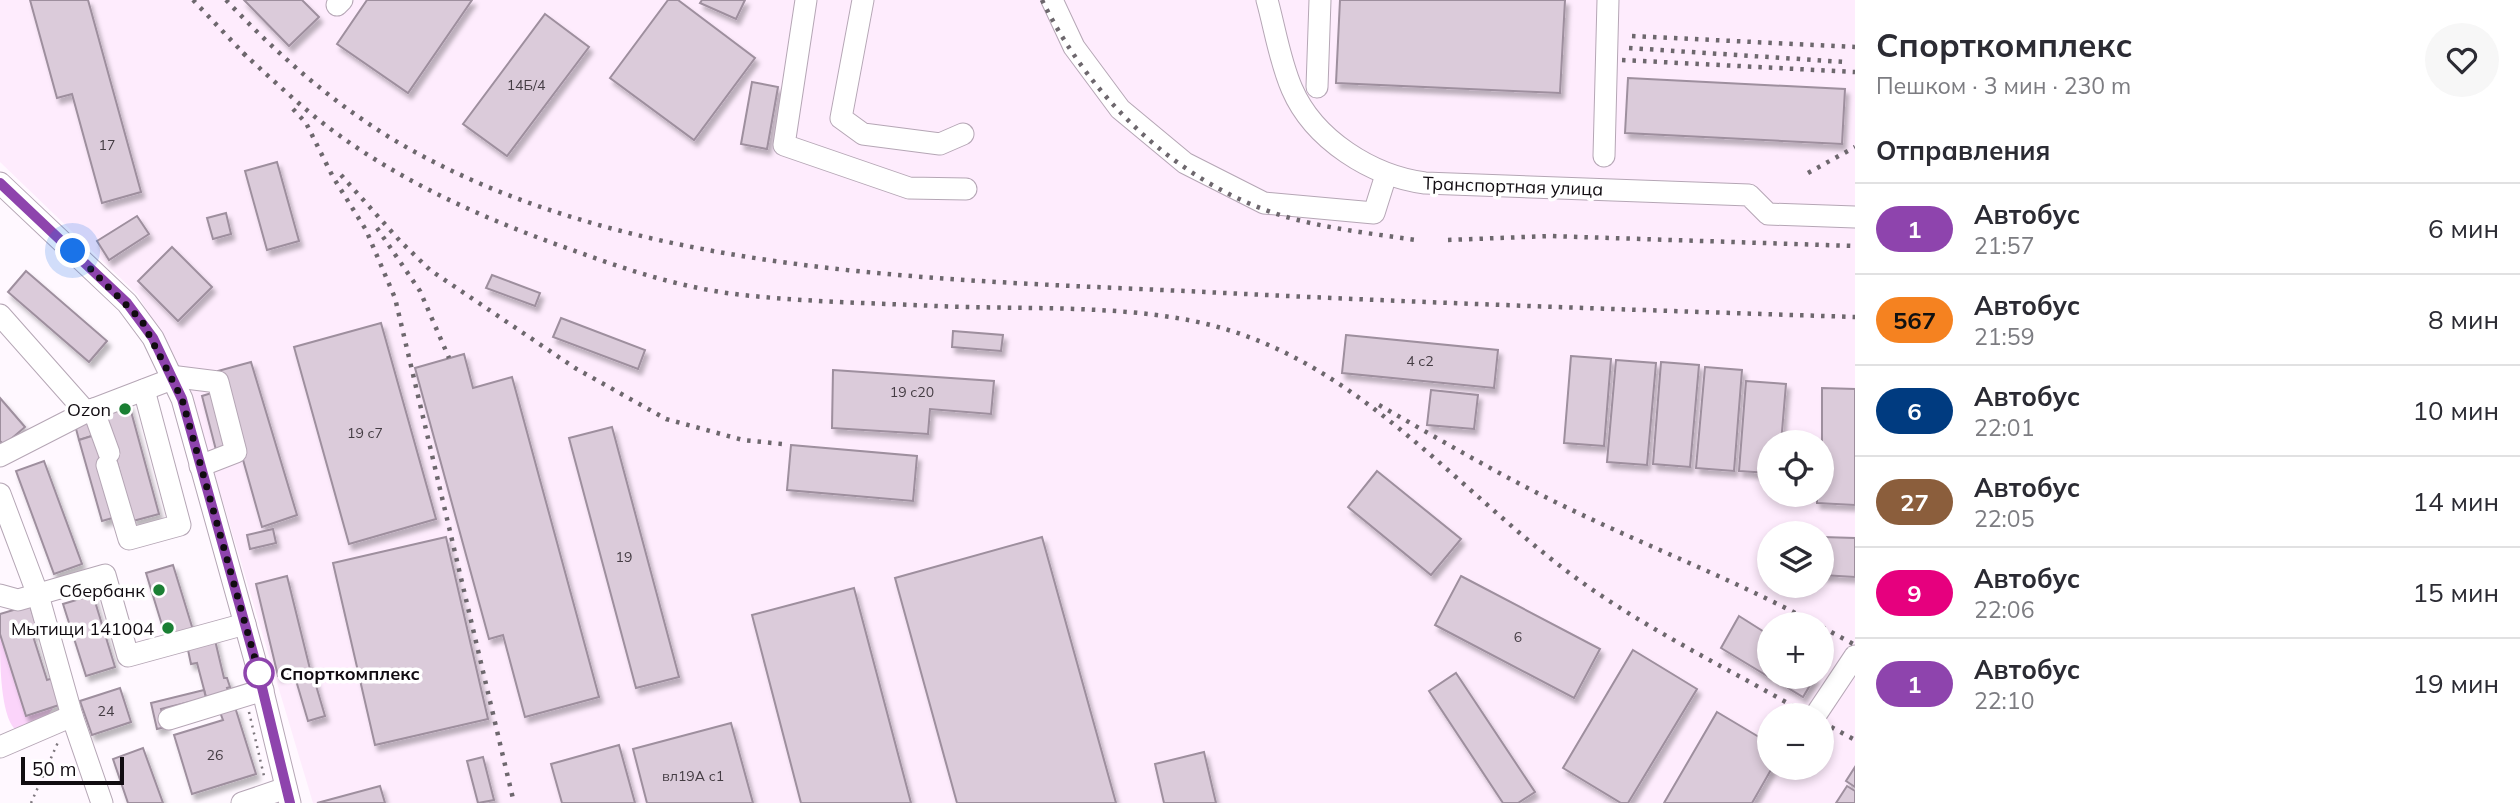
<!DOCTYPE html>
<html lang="ru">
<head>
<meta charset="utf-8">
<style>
	body { margin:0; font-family:Mulish,sans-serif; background:#f7f7f7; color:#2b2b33; height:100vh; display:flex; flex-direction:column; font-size:26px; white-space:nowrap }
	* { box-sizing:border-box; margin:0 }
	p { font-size:23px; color:#7c7c81 }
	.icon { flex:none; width:38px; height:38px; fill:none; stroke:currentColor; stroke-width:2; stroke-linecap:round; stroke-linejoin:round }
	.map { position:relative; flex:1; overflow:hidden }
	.side { display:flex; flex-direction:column; background:#fff; width:665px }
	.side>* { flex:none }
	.badge { padding:0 14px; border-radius:23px; font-size:24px; line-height:46px }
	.buttons { position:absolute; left:1757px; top:430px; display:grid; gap:14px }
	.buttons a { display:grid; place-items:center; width:77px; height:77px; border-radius:50%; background:#fff; box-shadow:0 4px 10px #0003; font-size:35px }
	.scale { position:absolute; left:21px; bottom:18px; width:103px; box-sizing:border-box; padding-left:7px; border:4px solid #110c11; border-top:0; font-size:19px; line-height:24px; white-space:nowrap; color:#110c11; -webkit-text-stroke:5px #fff; paint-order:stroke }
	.you { position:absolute; width:35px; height:35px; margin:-18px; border:5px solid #fff; border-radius:50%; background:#1a73e8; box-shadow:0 0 0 10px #1a73e833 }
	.map>.badge { position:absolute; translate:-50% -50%; box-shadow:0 0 0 4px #fff }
	h2 { padding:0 21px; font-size:26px; line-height:63px }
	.round { display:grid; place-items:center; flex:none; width:74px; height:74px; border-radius:37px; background:#f7f7f7 }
	.summary { display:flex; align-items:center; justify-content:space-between; height:119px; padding:0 21px }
	h1 { font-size:33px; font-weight:700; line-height:52px }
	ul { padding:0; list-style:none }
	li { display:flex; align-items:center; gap:21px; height:91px; padding:0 21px; border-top:2px solid #e1e1e2 }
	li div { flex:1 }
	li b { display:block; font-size:26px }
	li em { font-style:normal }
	li .badge { min-width:77px; font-weight:700; text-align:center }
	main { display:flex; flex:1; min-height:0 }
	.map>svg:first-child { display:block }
	.built { fill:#feecfd; fill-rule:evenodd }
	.green { fill:#fbd4fa }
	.building { fill:#dbcbda; stroke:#9e8f9e; stroke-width:2; filter:url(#shadow) }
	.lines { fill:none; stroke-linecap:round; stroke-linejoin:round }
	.minor-casing { stroke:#b5a6b5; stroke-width:23 }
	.path { stroke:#7e787e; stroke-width:2.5; stroke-dasharray:2 5; stroke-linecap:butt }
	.minor { stroke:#fff; stroke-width:21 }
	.rail { stroke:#6d676d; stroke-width:4.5; stroke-dasharray:3.5 7; stroke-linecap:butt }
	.line-casing { stroke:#fff; stroke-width:16 }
	.line { stroke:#8e44ad; stroke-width:10 }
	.walk { stroke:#110c11; stroke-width:7; stroke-dasharray:0 12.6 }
	.poi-dot { fill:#1a7f33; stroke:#fff; stroke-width:2.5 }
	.stop-dot { fill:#fff; stroke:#8e44ad; stroke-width:3.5 }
	.labels { text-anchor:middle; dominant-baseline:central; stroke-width:7; stroke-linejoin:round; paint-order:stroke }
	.number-label { font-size:14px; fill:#443c43 }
	.street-label { font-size:18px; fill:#110c11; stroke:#fff }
	.poi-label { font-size:18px; fill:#110c11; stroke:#fff; text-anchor:end }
	.stop-label { font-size:18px; font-weight:bold; fill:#110c11; stroke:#fff; text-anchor:start }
</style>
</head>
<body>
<main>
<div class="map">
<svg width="1855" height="803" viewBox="0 0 1855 803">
	<defs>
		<filter id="shadow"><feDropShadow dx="3.5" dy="5.5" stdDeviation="2" flood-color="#0004"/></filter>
	</defs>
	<rect width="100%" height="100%" fill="#fff8ff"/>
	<path class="built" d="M0,0H1855V803H313L188,385L138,295L0,162ZM1769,443H1822V495H1769ZM1769,534H1822V586H1769ZM1769,625H1822V677H1769ZM1769,716H1822V768H1769Z"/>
	<path class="green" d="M0,634L26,715L54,707L44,720L19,732C0,723 0,661 0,634Z"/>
	<g class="building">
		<polygon points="30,0 88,0 141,192 102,203 72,94 57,98"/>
		<polygon points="244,0 302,0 319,17 289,46"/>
		<polygon points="367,0 472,0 408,93 337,44"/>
		<polygon points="668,0 678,0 755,58 694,140 610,78"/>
		<polygon points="702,0 745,0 736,19 700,3"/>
		<polygon points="1340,0 1565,0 1560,93 1336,83"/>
		<polygon points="545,14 589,47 507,156 463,124"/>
		<polygon points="1628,78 1845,89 1842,144 1625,133"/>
		<polygon points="752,82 778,87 767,149 741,144"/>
		<polygon points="277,162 299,241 267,250 245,171"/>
		<polygon points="226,213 231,234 213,239 207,218"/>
		<polygon points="137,216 149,234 109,260 97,241"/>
		<polygon points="172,247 212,287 178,321 138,281"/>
		<polygon points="26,271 107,341 89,362 8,292"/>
		<polygon points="492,275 540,293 535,306 486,288"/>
		<polygon points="561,318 645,350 638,369 553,337"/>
		<polygon points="381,323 436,519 349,544 294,347"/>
		<polygon points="953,331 1003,335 1001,351 952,347"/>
		<polygon points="1346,335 1498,350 1494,388 1342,373"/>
		<polygon points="464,354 473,388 512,377 599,697 525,717 503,635 489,639 415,368"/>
		<polygon points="1571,356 1611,359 1604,446 1564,443"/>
		<polygon points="1616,360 1656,363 1647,465 1607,462"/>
		<polygon points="251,362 297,515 262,527 218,371"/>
		<polygon points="1661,362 1699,365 1690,467 1653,464"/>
		<polygon points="1705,367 1742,370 1734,471 1696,468"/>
		<polygon points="833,370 994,381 991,414 930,409 928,434 832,428"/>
		<polygon points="1746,381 1786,384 1781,443 1769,443 1769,473 1739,471"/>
		<polygon points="1822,388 1855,389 1855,505 1817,503 1817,495 1822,495"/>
		<polygon points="1431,390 1478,395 1474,429 1427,425"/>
		<polygon points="218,391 233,445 216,450 202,396"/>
		<polygon points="0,398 25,427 4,445 0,441"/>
		<polygon points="129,404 159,514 133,521 103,411"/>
		<polygon points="90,420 95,435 79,440 75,425"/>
		<polygon points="612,427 679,677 636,688 569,438"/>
		<polygon points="95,435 104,457 116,517 102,521 79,440"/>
		<polygon points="791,445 917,456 913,501 787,490"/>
		<polygon points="44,461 82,564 54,574 16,471"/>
		<polygon points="1377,471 1461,539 1431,575 1348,507"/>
		<polygon points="273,529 276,543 250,549 247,535"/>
		<polygon points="446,537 488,719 375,745 333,563"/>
		<polygon points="1042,537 1116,803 957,803 895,578"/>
		<polygon points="1822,537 1855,538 1855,577 1822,575"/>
		<polygon points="173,565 193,630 166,638 146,573"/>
		<polygon points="287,576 310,669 278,676 256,584"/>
		<polygon points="1461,576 1600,649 1574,698 1435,625"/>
		<polygon points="854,588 911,803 801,803 752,615"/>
		<polygon points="93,595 115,667 86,676 63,604"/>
		<polygon points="30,605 38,631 32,633 47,680 53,678 62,704 26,716 0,634 0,614"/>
		<polygon points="1739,616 1769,635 1769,677 1721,648"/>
		<polygon points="214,636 224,678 227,678 230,687 227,688 228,691 206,697 197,663 191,664 188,650"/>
		<polygon points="1633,650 1697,689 1628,803 1621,803 1563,768"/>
		<polygon points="312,672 325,716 308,721 295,677"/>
		<polygon points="1456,673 1535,792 1518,803 1503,803 1429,691"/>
		<polygon points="1770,677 1815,677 1803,697"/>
		<polygon points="120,688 131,722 92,735 80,701"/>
		<polygon points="204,690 206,698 161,709 166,727 157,729 151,703"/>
		<polygon points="235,707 256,774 192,794 174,735 223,720 220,712"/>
		<polygon points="1717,712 1769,743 1769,768 1772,768 1752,803 1664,803"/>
		<polygon points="731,723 753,803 647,803 633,749"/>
		<polygon points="619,745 635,803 562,803 551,764"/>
		<polygon points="143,748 163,803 128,803 113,759"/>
		<polygon points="1204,752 1216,803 1164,803 1155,764"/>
		<polygon points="483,757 494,800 478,803 467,761"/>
		<polygon points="1855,767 1855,787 1846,781"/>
		<polygon points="380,786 385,803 317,803"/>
		<polygon points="1847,786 1855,791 1855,803 1836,803"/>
	</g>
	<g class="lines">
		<defs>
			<g id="minor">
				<polyline points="806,0 784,145 909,188 966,189"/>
				<polyline points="863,0 841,118 863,134 940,144 963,134"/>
				<polyline points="1052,0 1074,47 1120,109 1185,163 1264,203 1374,213 1386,175"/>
				<path d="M1267,0C1275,29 1280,62 1292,89C1314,140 1372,176 1425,183L1749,195L1768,214L1855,217"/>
				<polyline points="337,5 342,0"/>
				<polyline points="1317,87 1320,0"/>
				<polyline points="1604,156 1608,0"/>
				<polyline points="0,183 127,303 153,338 182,399 258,671 290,803"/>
				<polyline points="0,315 86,412 172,379"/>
				<polyline points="170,376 218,382 236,452 200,466"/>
				<polyline points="93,409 109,453"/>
				<polyline points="0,456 86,412"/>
				<polyline points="107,465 129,539 180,525 144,390"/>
				<polyline points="0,494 38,595 72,716"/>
				<polyline points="0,595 18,600 105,575 128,656 245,624"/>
				<polyline points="1817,713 1855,656"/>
				<polyline points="169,719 263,690"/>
				<polyline points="0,747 72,716 102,803"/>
				<polyline points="242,803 286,788"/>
			</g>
		</defs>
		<use href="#minor" class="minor-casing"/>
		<g class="path">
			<polyline points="249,712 264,776"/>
			<polyline points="31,803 59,740"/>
		</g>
		<use href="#minor" class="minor"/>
		<g class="rail">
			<polyline points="193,0 249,59"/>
			<path d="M226,0C275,52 328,99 389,137C622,278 941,279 1205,292C1422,303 1638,310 1855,317"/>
			<path d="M1042,0C1091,100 1181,187 1290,218C1331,229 1374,234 1416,240"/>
			<polyline points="1632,36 1855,47"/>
			<polyline points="1629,48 1845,62"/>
			<path d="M243,53C263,71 282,89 302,106C382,175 482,219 581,253C633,272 687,289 743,295C807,302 872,303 936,306C1027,310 1139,303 1225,329C1361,369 1458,489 1568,572C1642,628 1730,669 1810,716"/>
			<polyline points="1622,60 1855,72"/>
			<polyline points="293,109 306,123 333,177 366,230 395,298 514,803"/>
			<polyline points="1808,173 1855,147"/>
			<polyline points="341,175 400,241 430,270 575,368 666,419 743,440 782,444"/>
			<polyline points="377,228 420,291 449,358"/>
			<polyline points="1448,240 1550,236 1855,246"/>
			<path d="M1379,405C1444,442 1508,480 1576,512C1656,550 1739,582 1818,625"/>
			<polyline points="1822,627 1855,645"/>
			<polyline points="1822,722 1855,740"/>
		</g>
	</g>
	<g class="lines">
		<defs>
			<polyline id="line" points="0,183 127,303 153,338 182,399 258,671 290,803"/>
		</defs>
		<use href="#line" class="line-casing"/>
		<use href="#line" class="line"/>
		<polyline class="walk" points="73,251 142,321 182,399 259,673"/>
	</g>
	<g class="poi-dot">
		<circle cx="125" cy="409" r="7"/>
		<circle cx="159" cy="590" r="7"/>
		<circle cx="168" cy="628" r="7"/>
	</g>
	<circle class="stop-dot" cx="259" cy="673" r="14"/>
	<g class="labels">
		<g class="number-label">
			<text x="526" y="85">14Б/4</text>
			<text x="107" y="145">17</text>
			<text x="1420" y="361">4 с2</text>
			<text x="912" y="392">19 с20</text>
			<text x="365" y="433">19 с7</text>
			<text x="624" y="557">19</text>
			<text x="1518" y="637">6</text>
			<text x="106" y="711">24</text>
			<text x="215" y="755">26</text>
			<text x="693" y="776">вл19А с1</text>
		</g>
		<g class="street-label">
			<text transform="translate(1513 186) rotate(2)">Транспортная улица</text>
		</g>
		<g class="poi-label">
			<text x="111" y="409">Ozon</text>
			<text x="145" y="590">Сбербанк</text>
			<text x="154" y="628">Мытищи 141004</text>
		</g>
		<g class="stop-label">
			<text x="280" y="673">Спорткомплекс</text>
		</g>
	</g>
</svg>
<div class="buttons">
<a><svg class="icon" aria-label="locate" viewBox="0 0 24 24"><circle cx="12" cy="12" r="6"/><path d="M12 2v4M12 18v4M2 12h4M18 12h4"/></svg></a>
<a><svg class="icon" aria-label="layers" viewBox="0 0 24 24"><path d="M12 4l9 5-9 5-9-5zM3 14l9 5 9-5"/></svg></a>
<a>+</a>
<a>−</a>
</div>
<div class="scale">50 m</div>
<div class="you" style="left:73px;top:251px"></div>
</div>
<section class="side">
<div class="summary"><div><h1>Спорткомплекс</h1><p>Пешком · 3 мин · 230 m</p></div><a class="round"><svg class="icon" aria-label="heart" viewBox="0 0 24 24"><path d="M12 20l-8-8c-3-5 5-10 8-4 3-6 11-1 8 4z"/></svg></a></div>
<h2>Отправления</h2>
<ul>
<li><span class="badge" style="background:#8e44ad;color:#fff">1</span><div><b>Автобус</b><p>21:57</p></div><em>6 мин</em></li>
<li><span class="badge" style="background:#f58220;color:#111">567</span><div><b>Автобус</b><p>21:59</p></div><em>8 мин</em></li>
<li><span class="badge" style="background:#003b80;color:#fff">6</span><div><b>Автобус</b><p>22:01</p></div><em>10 мин</em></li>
<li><span class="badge" style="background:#8b5e3c;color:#fff">27</span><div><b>Автобус</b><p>22:05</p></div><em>14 мин</em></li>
<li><span class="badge" style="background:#e6007e;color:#fff">9</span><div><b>Автобус</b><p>22:06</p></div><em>15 мин</em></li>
<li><span class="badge" style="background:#8e44ad;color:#fff">1</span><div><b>Автобус</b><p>22:10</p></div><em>19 мин</em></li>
</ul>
</section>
</main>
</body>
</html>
